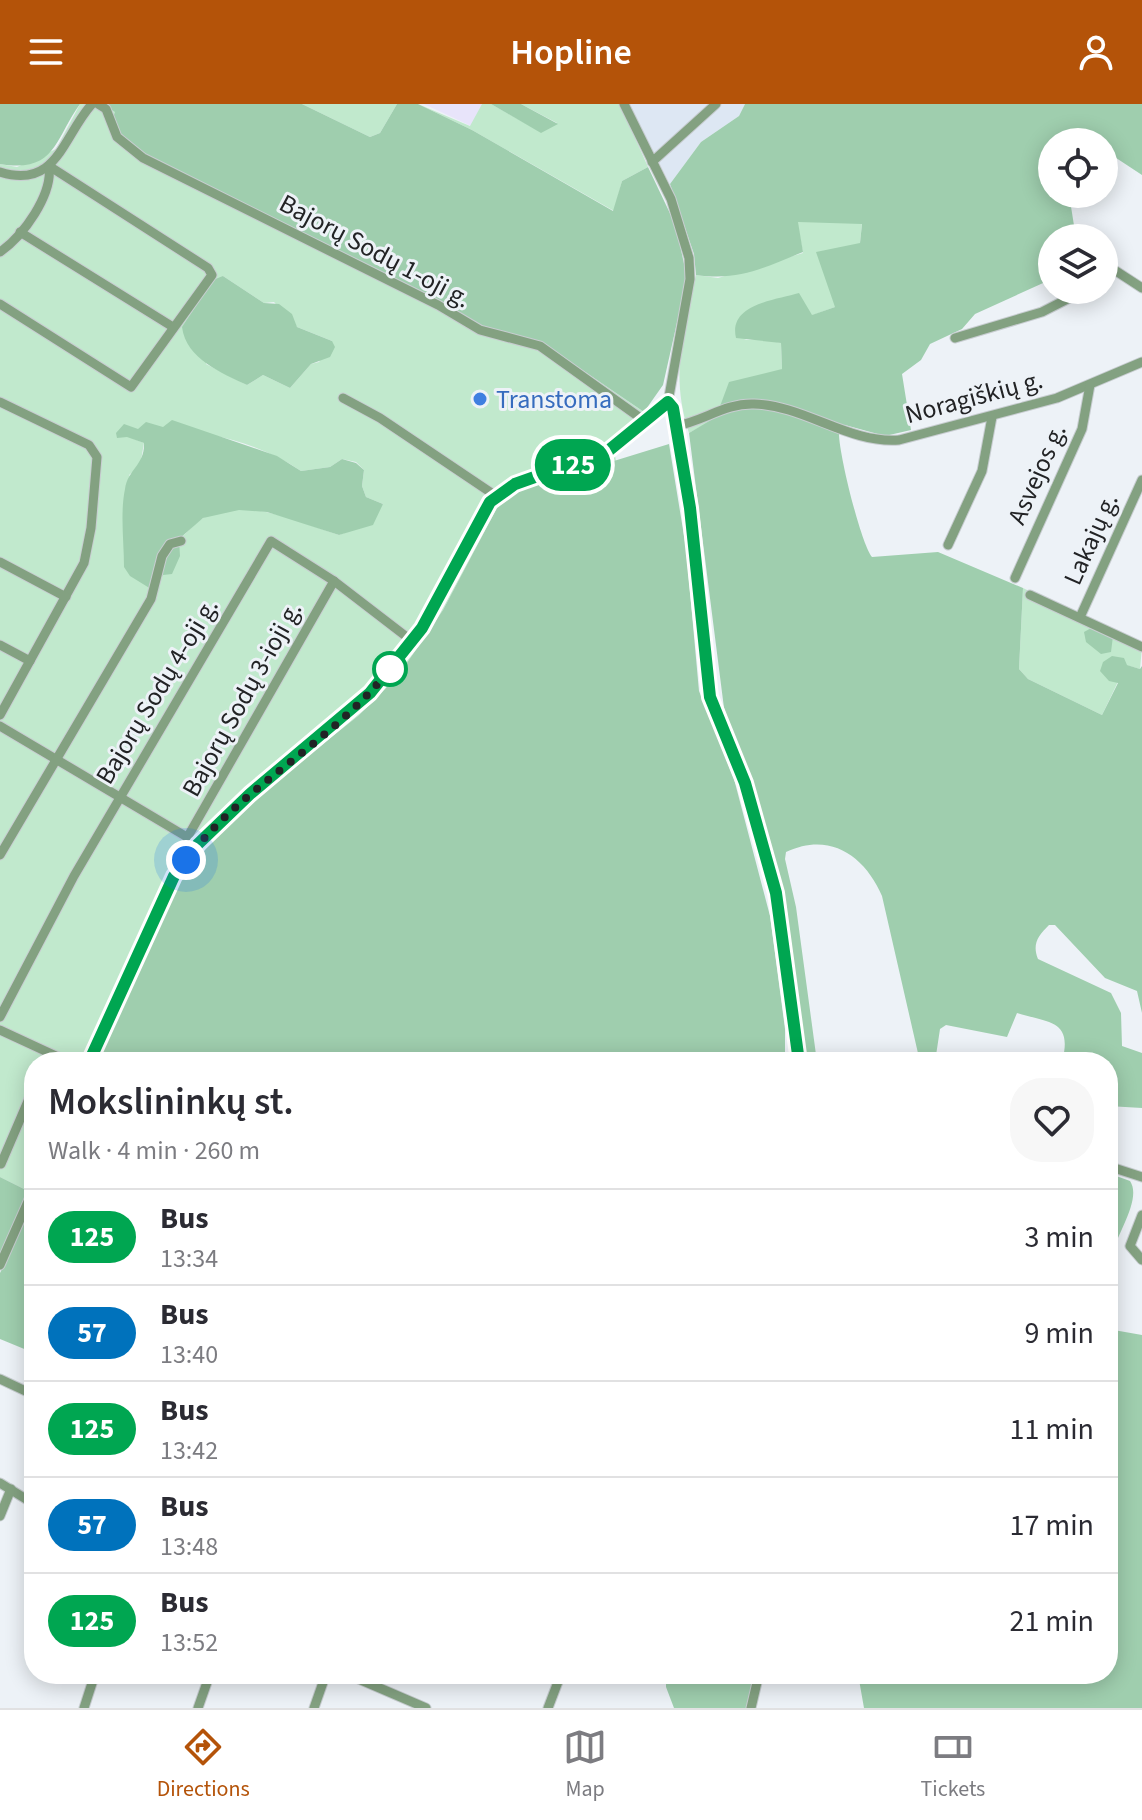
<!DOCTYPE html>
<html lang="en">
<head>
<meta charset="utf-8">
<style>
	body { margin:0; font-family:"Source Sans 3",sans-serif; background:#f7f7f7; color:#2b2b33; height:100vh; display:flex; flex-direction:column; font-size:30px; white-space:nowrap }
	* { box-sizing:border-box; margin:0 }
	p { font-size:26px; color:#7c7c81 }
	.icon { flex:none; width:44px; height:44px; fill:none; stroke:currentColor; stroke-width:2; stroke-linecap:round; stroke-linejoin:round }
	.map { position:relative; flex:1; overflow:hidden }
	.sheet { position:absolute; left:24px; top:948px; width:1094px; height:632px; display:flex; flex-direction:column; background:#fff; border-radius:32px; box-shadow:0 4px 20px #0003 }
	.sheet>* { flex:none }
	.badge { padding:0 16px; border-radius:26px; font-size:28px; line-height:52px }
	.tools { position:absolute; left:1038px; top:24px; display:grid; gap:16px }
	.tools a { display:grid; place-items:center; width:80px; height:80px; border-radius:50%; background:#fff; box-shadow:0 4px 20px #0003; font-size:40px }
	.you { position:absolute; width:40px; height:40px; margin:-20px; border:6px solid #fff; border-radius:50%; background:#1a73e8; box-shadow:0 0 0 12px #1a73e833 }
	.map>.badge { position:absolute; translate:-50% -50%; box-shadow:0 0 0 4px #fff }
	.round { display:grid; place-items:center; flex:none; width:84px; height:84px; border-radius:32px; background:#f7f7f7 }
	.summary { display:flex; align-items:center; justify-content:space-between; height:136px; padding:0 24px }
	h1 { font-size:38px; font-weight:600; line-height:60px }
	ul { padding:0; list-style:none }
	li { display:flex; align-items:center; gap:24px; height:96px; padding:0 24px; border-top:2px solid #e1e1e2 }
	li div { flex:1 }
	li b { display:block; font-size:30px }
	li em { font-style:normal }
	li .badge { min-width:88px; font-weight:700; text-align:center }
	header { display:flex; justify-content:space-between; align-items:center; height:104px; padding:0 24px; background:#b45309; color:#fff; font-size:36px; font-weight:600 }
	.tab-bar { display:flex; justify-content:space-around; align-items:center; height:112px; border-top:2px solid #e1e1e2; background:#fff; font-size:22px; color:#7c7c81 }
	.tab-bar a { display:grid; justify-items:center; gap:4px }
	.tab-bar .selected { color:#b45309 }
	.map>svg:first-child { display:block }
	.built { fill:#dde7f3 }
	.education { fill:#e8e4fa }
	.green { fill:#c1e9cd; fill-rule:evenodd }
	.forest { fill:#9fceae }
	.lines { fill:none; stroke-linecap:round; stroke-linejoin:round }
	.minor-casing { stroke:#c8cdd1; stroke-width:11 }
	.minor { stroke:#83a181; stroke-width:9 }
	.line-casing { stroke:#fff; stroke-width:18 }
	.line { stroke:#00a651; stroke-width:12 }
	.walk { stroke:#222325; stroke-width:8; stroke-dasharray:0 14.4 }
	.shop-dot { fill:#3f7fe0; stroke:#edf2f7; stroke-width:3 }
	.stop-dot { fill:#fff; stroke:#00a651; stroke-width:4 }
	.labels { text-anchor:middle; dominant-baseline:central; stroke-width:6; stroke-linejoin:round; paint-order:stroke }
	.street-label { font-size:26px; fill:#222325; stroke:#edf2f7 }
	.shop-label { font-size:26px; fill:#366cbe; stroke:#edf2f7; text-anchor:start }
</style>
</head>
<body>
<header><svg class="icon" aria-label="menu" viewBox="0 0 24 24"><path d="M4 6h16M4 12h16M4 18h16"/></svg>Hopline<svg class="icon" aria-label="person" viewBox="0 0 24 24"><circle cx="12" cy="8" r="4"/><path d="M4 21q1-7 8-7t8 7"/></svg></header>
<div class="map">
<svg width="1142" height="1604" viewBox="0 0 1142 1604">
	<rect width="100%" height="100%" fill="#edf2f7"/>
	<polygon class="built" points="629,0 745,0 739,12 701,38 670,80"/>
	<polygon class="education" points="424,0 482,0 471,22"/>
	<g class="green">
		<path d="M80,0H103L547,242L644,308L613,340L616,357L523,385L499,400L443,506L398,572L358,612L272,680L214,735L176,780L95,958H34V1090L0,1073V60L17,63L56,45ZM223,172L264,199L274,198L297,223L332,237L319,258L311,260L290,284L263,271L247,281L206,260ZM163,323C212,329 260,339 301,367L330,363L342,355L356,358L364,366L362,382L366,393L383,400L362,422L339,431C299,419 245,391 203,414C195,419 187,429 179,435L129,371L140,362L144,339L127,332L138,326Z"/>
		<polygon points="302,0 397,0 380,29 370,33"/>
		<polygon points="418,0 470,22 482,0 491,0 541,28 557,19 521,0 620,0 648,63 622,77 614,107 472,26"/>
		<path d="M797,117L862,119L860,139L835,203L744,236L764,235L781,239L782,265L716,314L689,329C670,271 683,228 696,171L718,174L803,149Z"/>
		<polygon points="1023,484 1142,543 1140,565 1126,561 1102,611 1028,575 1019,565"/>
	</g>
	<g class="forest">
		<path d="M0,0H80C54,36 56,69 0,60Z"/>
		<polygon points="103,0 302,0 370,33 380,29 397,0 418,0 472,26 613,107 622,77 648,63 676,122 687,174 663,281 644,308 547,242 484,225 144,52 120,32 112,17 115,8"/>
		<polygon points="491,0 521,0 558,20 541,29"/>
		<path d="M745,0H1142V71L1104,46V38H1052V90H1069L1076,134H1052V175L975,210L962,225L930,240L921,256L902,270L911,326L885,332L845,321L839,328C838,347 861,440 872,453L938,448L1023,484L1019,565L1028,575L1102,611L1118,579L1109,577L1100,567L1103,558L1112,552L1124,554L1127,561L1140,565L1142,562V909L1137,887L1105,874L1055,821H1049C1038,832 1032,840 1038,855L1111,889L1121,909L1122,942L1142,949V1004L1108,1002V958H1062C1073,916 1050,919 1017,909L1007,933L946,921L940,925L935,958H920L882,792C865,752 830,727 786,748L785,755L796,803L817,958H807L786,800L762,716L724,604L689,329L716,313L729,278L782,265L781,239L736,234C728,200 776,196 799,189L812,211L835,203L816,148L860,139L862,120L798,118L803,148C763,164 740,177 696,171L694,150L670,80L701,38L739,12Z"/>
		<path d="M223,172L264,199L279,200L292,210L297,223L332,237L335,243L330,253L311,260L290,284L263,271L247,281C222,269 186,255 182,223L213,176Z"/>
		<path d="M172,316L277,352L301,367L330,363L342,355L356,359L364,366L362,382L366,393L383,400L373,421L339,431L267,408L239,406L203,414L179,435L180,452L172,470L163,471L151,485L130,472L124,463C124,438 120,409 125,385C128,365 145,361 144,339L127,333L117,334L116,329L124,320L138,325L146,318L163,323Z"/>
		<polygon points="669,340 686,444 699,587 734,675 770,812 785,925 785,958 95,958 176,780 214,735 272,680 358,612 398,572 443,506 499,400 523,385"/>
		<polygon points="1093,523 1113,532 1111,548 1101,550 1086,538 1084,528"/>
		<path d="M1108,1069L1130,1077C1142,1095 1117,1129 1113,1149C1110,1164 1112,1178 1108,1194Z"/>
		<polygon points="0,1073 34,1090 34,1249 0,1235 0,1169 6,1156 0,1152"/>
		<polygon points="1108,1225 1142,1231 1142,1604 864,1604 858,1570 1108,1570"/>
		<polygon points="666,1570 797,1570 793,1574 757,1570 746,1604 674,1604 666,1583"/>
	</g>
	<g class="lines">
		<defs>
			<g id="minor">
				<polyline points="98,0 106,5 117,33 143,54 438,201 480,226 540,242 646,318"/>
				<polyline points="652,58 716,0"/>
				<path d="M0,68C57,86 63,32 92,0"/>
				<polyline points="20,128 173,223"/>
				<path d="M0,148C23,132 53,91 49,62"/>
				<polyline points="1104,172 1116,167 1142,184"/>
				<polyline points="0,200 131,283 212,171 208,164 49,62"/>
				<polyline points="955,234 1042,208 1085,186"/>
				<polyline points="343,294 380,314 496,392"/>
				<polyline points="0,298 89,341 97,353 91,424 84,459 0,611"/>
				<polyline points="668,298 673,304 690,404 710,593 745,679 776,789 799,958"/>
				<path d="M676,322C704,317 725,299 754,300C804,301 849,340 899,336L1057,294L1142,258"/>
				<polyline points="948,441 982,367 992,313"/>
				<polyline points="0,458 66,493"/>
				<polyline points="1015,474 1082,325 1090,281"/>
				<polyline points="1030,491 1142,543"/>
				<polyline points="1081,511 1142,376"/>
				<polyline points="0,541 30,557"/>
				<polyline points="0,622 192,736"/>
				<polyline points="187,734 334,477"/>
				<polyline points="0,751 151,495 162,452 170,440 181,437"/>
				<polyline points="0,913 74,772 271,437 334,477 412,537"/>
				<polyline points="0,926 69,958"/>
				<polyline points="89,958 174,772 198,740 250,690 370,589 422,524 490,398 515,380 608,347 668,298 690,175 689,154 671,95 624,0"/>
				<polyline points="1,1060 34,983"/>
				<polyline points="1108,1062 1142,1073"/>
				<polyline points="1142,1111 1130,1142 1142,1156"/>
				<polyline points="0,1161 34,1084"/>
				<polyline points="0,1275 34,1291"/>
				<polyline points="0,1379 34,1400"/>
				<polyline points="0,1412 11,1385"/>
				<polyline points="347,1570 426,1604"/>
				<polyline points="84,1604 95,1570"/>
				<polyline points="198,1604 210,1570"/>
				<polyline points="314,1604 326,1570"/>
				<polyline points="548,1604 561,1570"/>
				<polyline points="751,1604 759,1570"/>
			</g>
		</defs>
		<use href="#minor" class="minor-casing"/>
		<use href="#minor" class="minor"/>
	</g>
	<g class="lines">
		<defs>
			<polyline id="line" points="89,958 174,772 198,740 250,690 370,589 422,524 490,398 515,380 608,347 668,298 673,304 690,404 710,593 745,679 776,789 799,958"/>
		</defs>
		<use href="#line" class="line-casing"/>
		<use href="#line" class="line"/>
		<path class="walk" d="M186,756C243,681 332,639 390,565"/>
	</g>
	<circle class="shop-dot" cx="480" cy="295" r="8"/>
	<circle class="stop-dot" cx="390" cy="565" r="16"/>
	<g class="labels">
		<g class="street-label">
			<text transform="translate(375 147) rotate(28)">Bajorų Sodų 1-oji g.</text>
			<text transform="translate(974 293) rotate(-15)">Noragiškių g.</text>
			<text transform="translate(1037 370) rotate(-66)">Asvejos g.</text>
			<text transform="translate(1091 435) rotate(-66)">Lakajų g.</text>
			<text transform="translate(157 587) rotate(-59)">Bajorų Sodų 4-oji g.</text>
			<text transform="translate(242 595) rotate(-61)">Bajorų Sodų 3-ioji g.</text>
		</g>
		<g class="shop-label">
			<text x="496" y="295">Transtoma</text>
		</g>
	</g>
</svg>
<div class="tools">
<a><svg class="icon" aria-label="locate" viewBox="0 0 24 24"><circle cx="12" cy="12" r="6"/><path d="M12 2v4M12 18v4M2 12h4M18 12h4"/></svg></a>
<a><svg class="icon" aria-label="layers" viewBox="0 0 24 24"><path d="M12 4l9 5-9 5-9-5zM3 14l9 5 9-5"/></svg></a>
</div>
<div class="you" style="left:186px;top:756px"></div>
<b class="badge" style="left:573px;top:361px;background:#00a651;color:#fff">125</b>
<section class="sheet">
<div class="summary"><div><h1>Mokslininkų st.</h1><p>Walk · 4 min · 260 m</p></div><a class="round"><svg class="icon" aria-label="heart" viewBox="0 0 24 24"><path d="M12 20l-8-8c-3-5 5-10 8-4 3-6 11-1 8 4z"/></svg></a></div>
<ul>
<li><span class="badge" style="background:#00a651;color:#fff">125</span><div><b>Bus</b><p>13:34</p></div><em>3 min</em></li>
<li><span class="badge" style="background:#0072bc;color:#fff">57</span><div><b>Bus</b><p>13:40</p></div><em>9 min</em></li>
<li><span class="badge" style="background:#00a651;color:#fff">125</span><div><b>Bus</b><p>13:42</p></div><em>11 min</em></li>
<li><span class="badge" style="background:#0072bc;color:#fff">57</span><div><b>Bus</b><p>13:48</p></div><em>17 min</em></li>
<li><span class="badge" style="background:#00a651;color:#fff">125</span><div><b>Bus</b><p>13:52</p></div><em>21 min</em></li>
</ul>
</section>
</div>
<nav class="tab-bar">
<a class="selected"><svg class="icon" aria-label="directions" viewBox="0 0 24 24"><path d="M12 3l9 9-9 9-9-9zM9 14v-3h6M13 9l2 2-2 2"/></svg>Directions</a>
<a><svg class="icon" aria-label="map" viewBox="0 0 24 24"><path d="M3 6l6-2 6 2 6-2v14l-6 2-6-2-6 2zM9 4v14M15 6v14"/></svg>Map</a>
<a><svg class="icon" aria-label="tickets" viewBox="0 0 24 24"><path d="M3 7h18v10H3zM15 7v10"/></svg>Tickets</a>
</nav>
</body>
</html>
